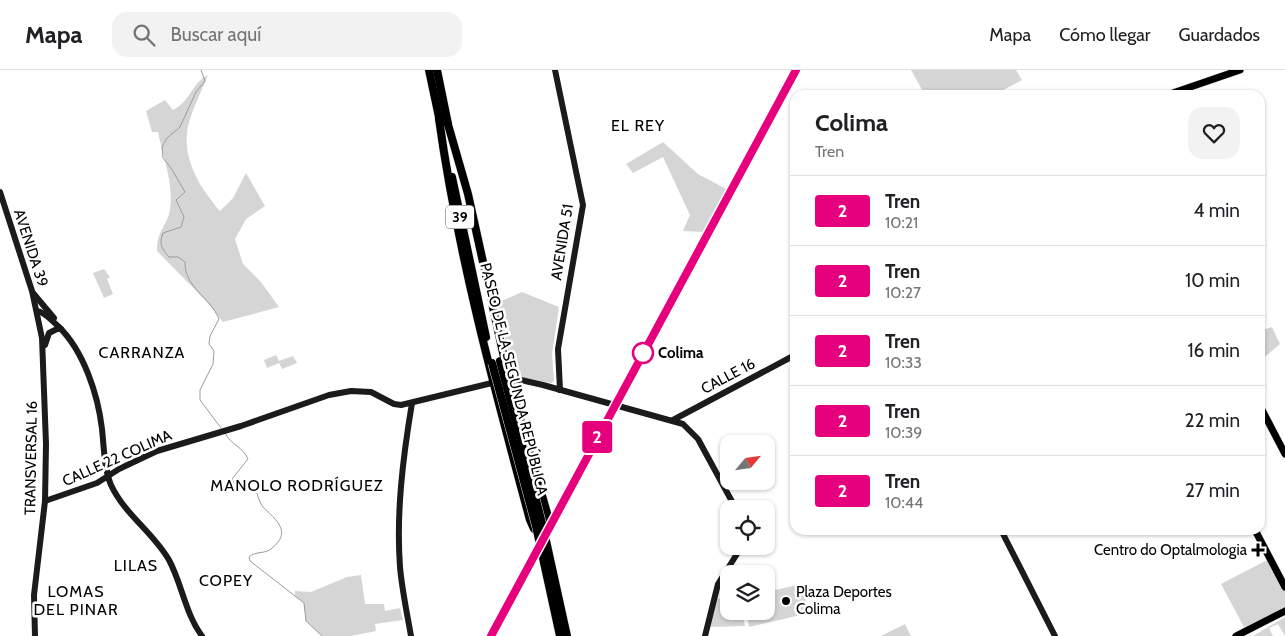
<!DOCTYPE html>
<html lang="es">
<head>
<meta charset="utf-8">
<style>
	body { margin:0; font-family:Cabin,sans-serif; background:#f2f2f2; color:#202124; height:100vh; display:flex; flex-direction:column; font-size:19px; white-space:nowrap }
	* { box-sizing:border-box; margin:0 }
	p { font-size:16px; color:#757577 }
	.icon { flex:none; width:28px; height:28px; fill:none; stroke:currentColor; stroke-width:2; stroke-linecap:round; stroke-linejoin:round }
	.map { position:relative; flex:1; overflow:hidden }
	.details { position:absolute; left:790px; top:20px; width:475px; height:445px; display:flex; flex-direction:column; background:#fff; border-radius:15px; box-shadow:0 1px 4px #0004 }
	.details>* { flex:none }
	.badge { padding:0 10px; border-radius:4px; font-size:18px; line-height:32px }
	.needle { width:32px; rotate:61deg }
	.tools { position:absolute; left:720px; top:365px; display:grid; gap:10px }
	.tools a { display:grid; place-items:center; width:55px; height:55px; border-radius:10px; background:#fff; box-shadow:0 1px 4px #0004; font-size:25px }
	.map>.badge { position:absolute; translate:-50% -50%; box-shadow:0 0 0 2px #fff }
	.round { display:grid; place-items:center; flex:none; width:52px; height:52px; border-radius:15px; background:#f2f2f2 }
	.summary { display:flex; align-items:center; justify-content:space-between; height:85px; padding:0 25px }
	h1 { font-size:24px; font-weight:700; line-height:38px }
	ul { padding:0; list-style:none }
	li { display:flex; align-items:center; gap:15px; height:70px; padding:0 25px; border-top:1px solid #e0e0e0 }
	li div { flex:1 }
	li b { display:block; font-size:19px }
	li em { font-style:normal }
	li .badge { min-width:55px; font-weight:700; text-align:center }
	header { display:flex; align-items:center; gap:30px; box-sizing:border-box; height:70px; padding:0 25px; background:#fff; border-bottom:1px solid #e0e0e0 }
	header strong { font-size:24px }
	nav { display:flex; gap:28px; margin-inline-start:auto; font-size:18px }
	.search { width:350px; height:45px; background:#f2f2f2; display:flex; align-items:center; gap:12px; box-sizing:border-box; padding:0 18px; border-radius:15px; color:#757577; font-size:19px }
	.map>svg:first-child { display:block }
	.green { fill:#d5d5d5 }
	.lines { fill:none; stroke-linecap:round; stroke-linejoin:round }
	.stream { stroke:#9c9c9c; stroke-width:1 }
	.primary-casing { stroke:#dbdbdb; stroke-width:8 }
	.highway-casing { stroke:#dbdbdb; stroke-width:9 }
	.secondary { stroke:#1b1b1b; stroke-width:6 }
	.primary { stroke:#000; stroke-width:7 }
	.highway { stroke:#000; stroke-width:8 }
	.rail { stroke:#000; stroke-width:1; stroke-dasharray:8 2.5 1 2.5; stroke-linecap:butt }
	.highway-bridge-casing { stroke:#dbdbdb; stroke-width:9; stroke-linecap:butt }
	.highway-bridge { stroke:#000; stroke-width:8 }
	.line-casing { stroke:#fff; stroke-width:11 }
	.line { stroke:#e6007e; stroke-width:8 }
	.stop-dot { fill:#fff; stroke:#e6007e; stroke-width:2.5 }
	.poi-dot { fill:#000; stroke:#fff; stroke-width:2 }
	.labels { text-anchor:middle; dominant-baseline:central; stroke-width:5; stroke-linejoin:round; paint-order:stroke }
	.shield { fill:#fff; stroke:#4c4c4c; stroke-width:1 }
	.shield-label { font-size:14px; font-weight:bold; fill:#000 }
	.street-label { font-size:15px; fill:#000; stroke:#fff }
	.stop-label { font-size:15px; font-weight:bold; fill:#000; stroke:#fff; text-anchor:start }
	.poi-label { font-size:15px; fill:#000; stroke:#fff; text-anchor:end }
	.neighbourhood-label { font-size:16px; letter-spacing:1px; fill:#000; stroke:#fff }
</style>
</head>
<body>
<header>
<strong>Mapa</strong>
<div class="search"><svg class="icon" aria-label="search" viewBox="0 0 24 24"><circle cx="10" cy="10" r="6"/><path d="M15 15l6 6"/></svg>Buscar aquí</div>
<nav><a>Mapa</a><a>Cómo llegar</a><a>Guardados</a></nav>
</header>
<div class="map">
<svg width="1285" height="566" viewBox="0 0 1285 566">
	<rect width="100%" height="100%" fill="#fff"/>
	<g class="green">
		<polygon points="911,0 1016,0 1022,10 994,25 989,22 984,25 925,25"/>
		<path d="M208,5C202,21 188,47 187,64C184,93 202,120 220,141L233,128L246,103L265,136L246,149L235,169L243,194L261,212L279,237L223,252L208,233L157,181C157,160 167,156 170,140C174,114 163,87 158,62H152L146,41L165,30L173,40C193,29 190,14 208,5Z"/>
		<polygon points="663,72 698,104 730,121 704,162 683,161 690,145 663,87 633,103 626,94"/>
		<polygon points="104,199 110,207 107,209 113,224 104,228 93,203"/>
		<polygon points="522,222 559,237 552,284 554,311 551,313 514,306 497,233"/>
		<polygon points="1272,257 1280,274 1260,291 1260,261"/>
		<polygon points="276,285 279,291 293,286 297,293 282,299 279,293 267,298 264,290"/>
		<polygon points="1269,489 1285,521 1285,539 1245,559 1221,514"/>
		<polygon points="361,505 365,534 384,534 385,541 400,538 403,550 375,554 376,561 351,566 322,566 306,551 304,533 295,526 295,521 311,522 347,507"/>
		<polygon points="802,514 809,543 749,557 746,541 766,541 766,522"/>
		<polygon points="729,527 729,541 742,541 745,556 709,557 716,529"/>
		<polygon points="1285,547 1285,566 1278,554 1269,558 1273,566 1253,566"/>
		<polygon points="905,554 911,566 881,566"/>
	</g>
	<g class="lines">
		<g class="stream">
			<path d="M201,0L205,11L196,22L180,57L167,68L162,77L163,88L171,98L185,122L176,130L184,147L181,157L163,163C159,174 161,178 169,187H178L185,192C184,217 210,227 219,249L210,266L209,274L214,281L213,294L200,320V330L221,358"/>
			<path d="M225,363C231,375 243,377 248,389L232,409L236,417L257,423C258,427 260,433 263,437C276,450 293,462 271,479C265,484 255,481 249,487L250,491L304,533L306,551L322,566"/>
		</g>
		<defs>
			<g id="primary">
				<polyline points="1167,25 1240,0"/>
				<polyline points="1260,336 1285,384"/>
				<polyline points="1255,460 1285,517"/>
				<polyline points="1236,566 1285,541"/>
			</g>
			<g id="highway">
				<polyline points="429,0 440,52"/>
				<polyline points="437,0 448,54"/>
				<path d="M439,49C458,185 494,317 530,450L534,459L540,461L545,457L547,443L509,310L468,124L447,51"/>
				<polyline points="452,107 486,267"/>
			</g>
		</defs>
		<use href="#primary" class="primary-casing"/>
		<use href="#highway" class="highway-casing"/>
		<g class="secondary">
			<polyline points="555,0 583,135 558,279 560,320"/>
			<polyline points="0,122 32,221 42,268 46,374 45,431 34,525 35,566"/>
			<polyline points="33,223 54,248"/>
			<path d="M37,241C45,242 52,251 58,256C84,281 98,325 102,359C104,377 104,399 111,415C125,445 153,462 169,490C182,514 185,543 202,566"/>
			<polyline points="45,275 49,263 57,259 61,259"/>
			<polyline points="506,311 521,310 543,315 683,354 698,369 736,439"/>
			<polyline points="673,350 795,285"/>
			<polyline points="45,431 97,413 119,399 157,381 241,356 329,325 351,321 371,322 394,334 401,335 496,312"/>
			<polyline points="1001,460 1055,566"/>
			<path d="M411,566C407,543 402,520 400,497C396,443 403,387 412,333"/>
			<polyline points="705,566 718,514 742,476"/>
		</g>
		<use href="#primary" class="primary"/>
		<use href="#highway" class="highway"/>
		<polyline class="rail" points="491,566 796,0"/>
		<defs>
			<g id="highway-bridge">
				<polyline points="500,291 543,457 567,566"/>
				<polyline points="492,293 536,456 560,566"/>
			</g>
		</defs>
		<use href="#highway-bridge" class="highway-bridge-casing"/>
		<use href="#highway-bridge" class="highway-bridge"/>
	</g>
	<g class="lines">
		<defs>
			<polyline id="line" points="491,566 796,0"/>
		</defs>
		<use href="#line" class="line-casing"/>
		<use href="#line" class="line"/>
	</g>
	<circle class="stop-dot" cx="643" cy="283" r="10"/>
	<g class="poi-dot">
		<path d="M1255.5 472.5h5v5h5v5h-5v5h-5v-5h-5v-5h5z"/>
		<circle cx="786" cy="531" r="5"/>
	</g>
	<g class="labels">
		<rect class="shield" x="446" y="135.5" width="28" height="23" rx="4"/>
		<g class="shield-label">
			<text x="460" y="147">39</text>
		</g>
		<g class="street-label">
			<text transform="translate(562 172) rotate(-81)">AVENIDA 51</text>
			<text transform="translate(31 178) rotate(72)">AVENIDA 39</text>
			<text transform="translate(728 306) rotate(-28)">CALLE 16</text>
			<text transform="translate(514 309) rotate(76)">PASEO DE LA SEGUNDA REPÚBLICA</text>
			<text transform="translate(31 388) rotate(-89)">TRANSVERSAL 16</text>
			<text transform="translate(117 388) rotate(-24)">CALLE 22 COLIMA</text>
		</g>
		<g class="stop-label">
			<text x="658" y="283">Colima</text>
		</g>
		<g class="poi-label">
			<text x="1247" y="480">Centro do Optalmologia</text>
			<text x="796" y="522" text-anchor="start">Plaza Deportes<tspan x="796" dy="17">Colima</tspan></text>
		</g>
		<g class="neighbourhood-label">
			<text x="638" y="55">EL REY</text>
			<text x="142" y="282">CARRANZA</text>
			<text x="297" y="415">MANOLO RODRÍGUEZ</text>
			<text x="136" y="495">LILAS</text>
			<text x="226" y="510">COPEY</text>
			<text x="76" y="521">LOMAS<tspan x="76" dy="18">DEL PINAR</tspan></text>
		</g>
	</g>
</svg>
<div class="tools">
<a><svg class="needle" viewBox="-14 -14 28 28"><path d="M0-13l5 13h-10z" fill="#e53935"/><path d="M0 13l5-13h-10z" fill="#757577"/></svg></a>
<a><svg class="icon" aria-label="locate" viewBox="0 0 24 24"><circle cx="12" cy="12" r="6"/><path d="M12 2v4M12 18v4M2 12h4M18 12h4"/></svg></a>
<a><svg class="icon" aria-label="layers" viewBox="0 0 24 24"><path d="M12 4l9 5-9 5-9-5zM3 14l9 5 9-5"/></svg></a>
</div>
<b class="badge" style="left:597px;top:367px;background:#e6007e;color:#fff">2</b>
<section class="details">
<div class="summary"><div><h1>Colima</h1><p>Tren</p></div><a class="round"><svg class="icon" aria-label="heart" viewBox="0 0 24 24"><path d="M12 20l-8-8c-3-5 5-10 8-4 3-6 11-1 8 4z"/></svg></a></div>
<ul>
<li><span class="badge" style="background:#e6007e;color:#fff">2</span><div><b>Tren</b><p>10:21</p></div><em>4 min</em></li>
<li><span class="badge" style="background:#e6007e;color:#fff">2</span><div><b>Tren</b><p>10:27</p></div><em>10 min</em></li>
<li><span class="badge" style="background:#e6007e;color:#fff">2</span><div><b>Tren</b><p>10:33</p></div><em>16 min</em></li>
<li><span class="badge" style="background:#e6007e;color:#fff">2</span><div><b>Tren</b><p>10:39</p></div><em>22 min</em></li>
<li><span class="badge" style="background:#e6007e;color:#fff">2</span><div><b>Tren</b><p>10:44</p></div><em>27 min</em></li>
</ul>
</section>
</div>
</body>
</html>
